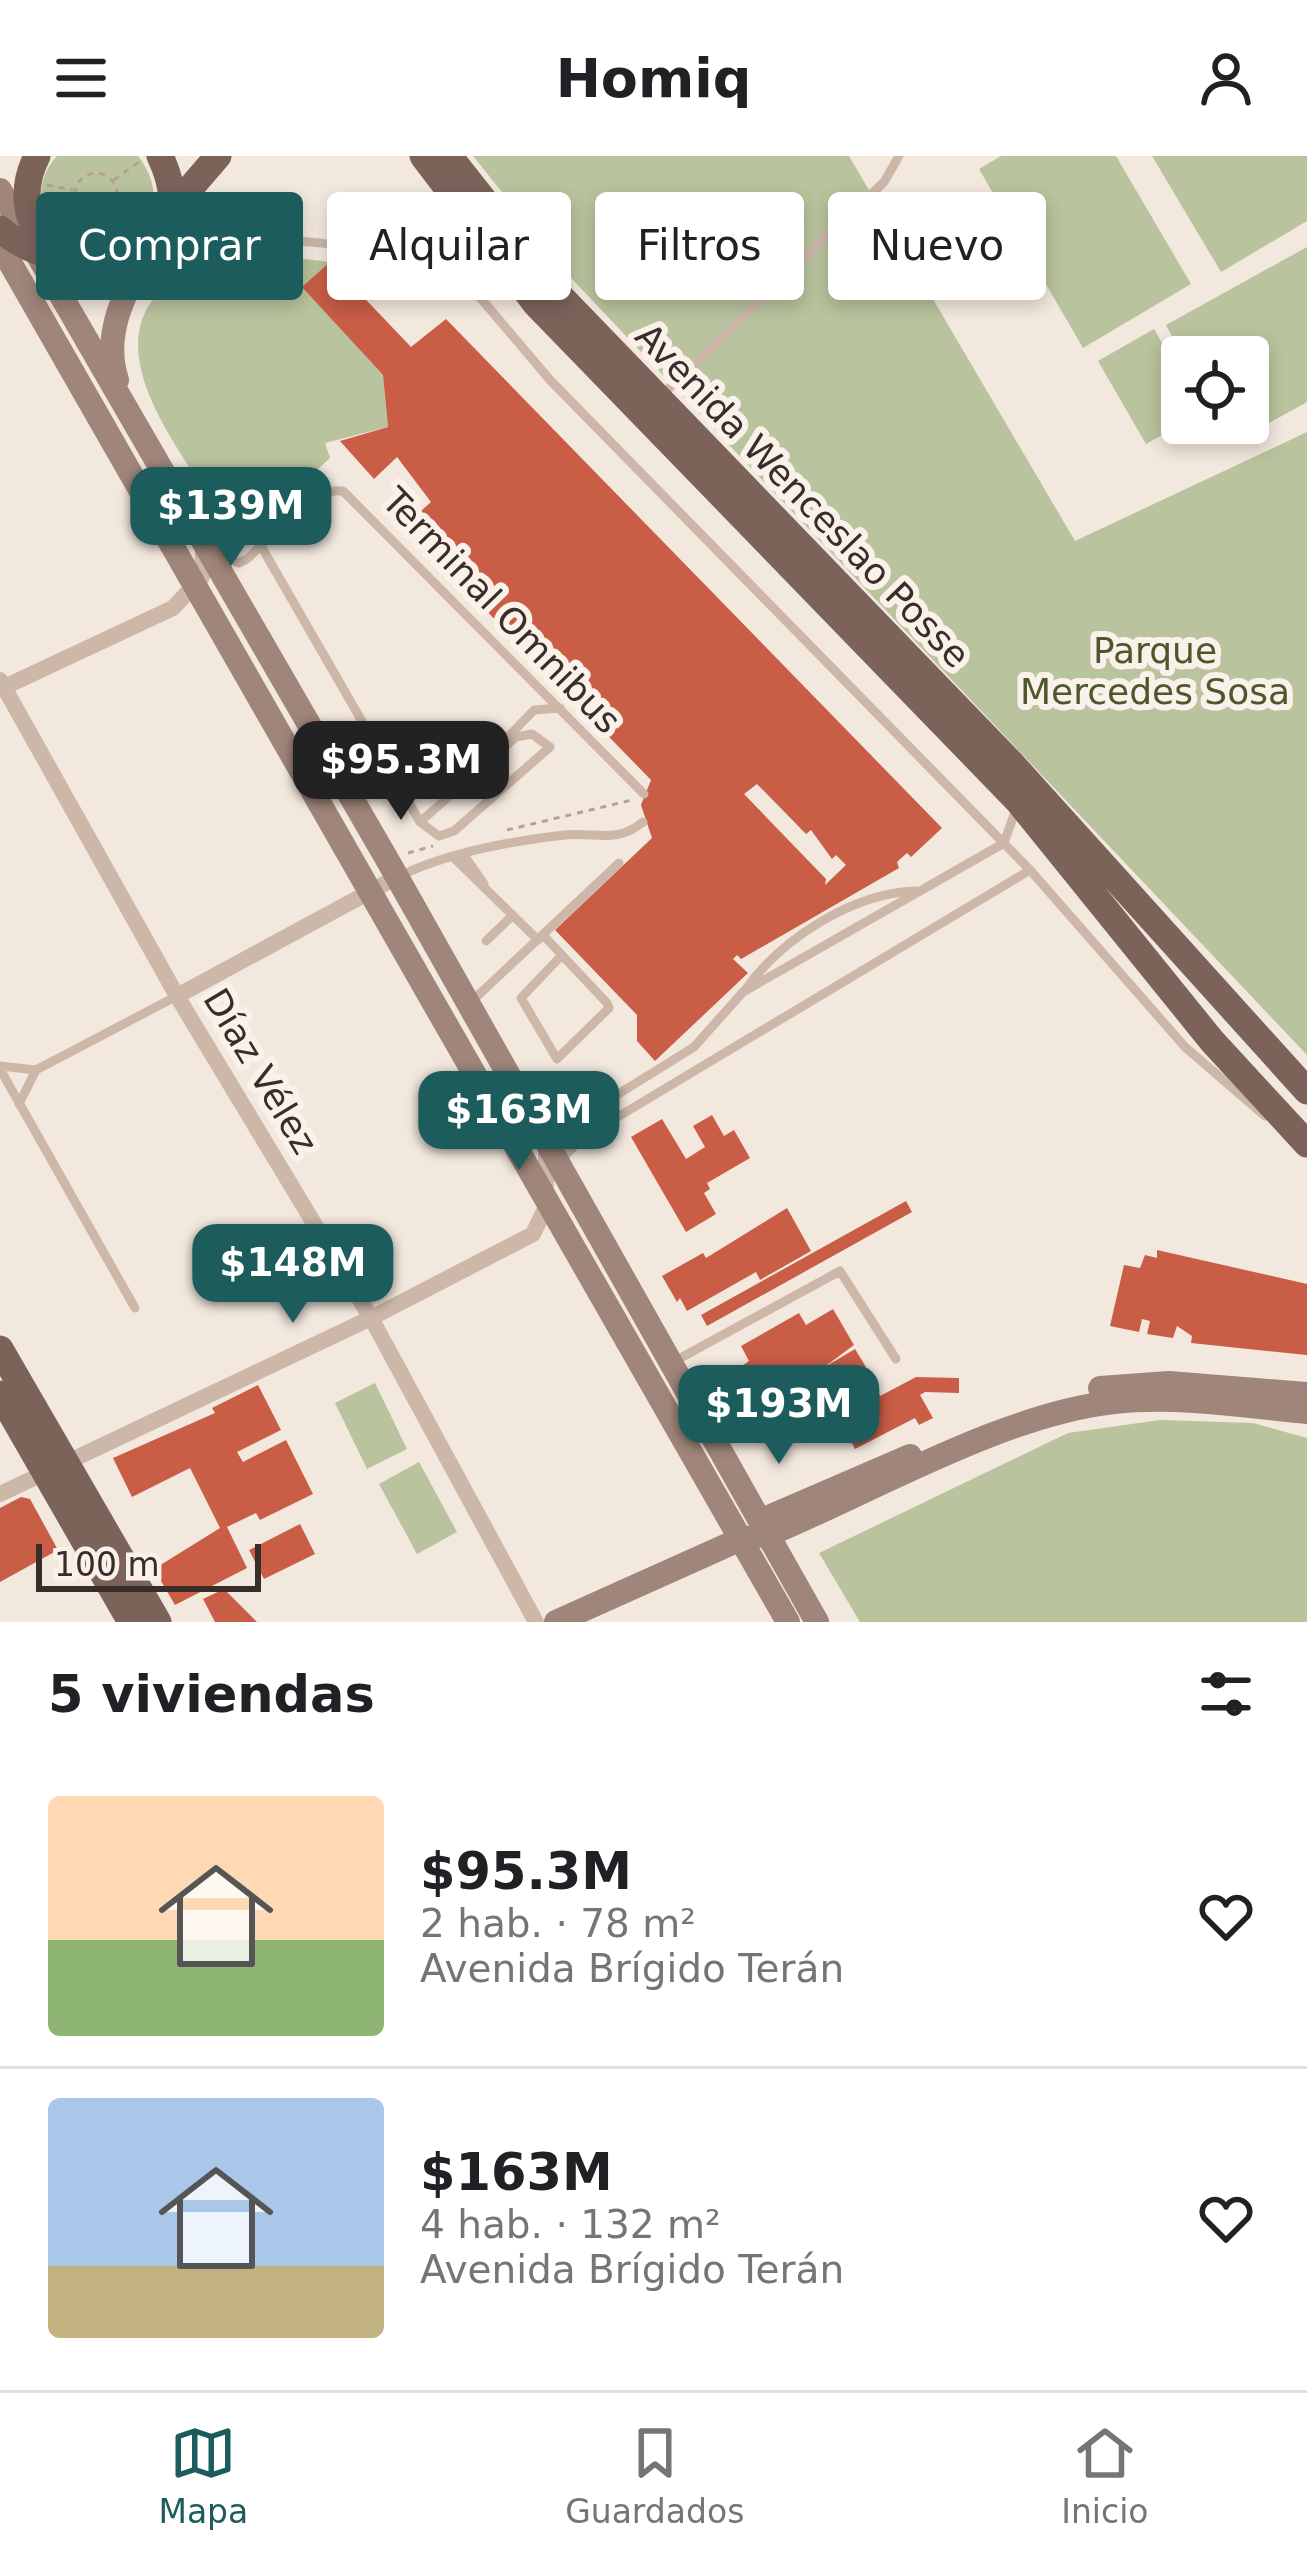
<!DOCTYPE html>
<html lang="es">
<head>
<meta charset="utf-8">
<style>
  :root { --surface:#fff; --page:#f6f6f6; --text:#202124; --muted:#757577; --line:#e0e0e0; --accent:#1d5c5c }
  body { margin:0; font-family:"DejaVu Sans",sans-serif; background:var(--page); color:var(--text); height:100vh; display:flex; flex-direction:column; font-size:45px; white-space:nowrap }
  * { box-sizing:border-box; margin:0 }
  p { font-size:39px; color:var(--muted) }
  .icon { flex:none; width:66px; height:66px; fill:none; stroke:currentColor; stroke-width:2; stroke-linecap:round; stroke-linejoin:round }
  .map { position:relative; height:1466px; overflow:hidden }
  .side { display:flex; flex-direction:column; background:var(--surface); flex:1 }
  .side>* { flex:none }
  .banner { position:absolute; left:36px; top:36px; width:1236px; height:108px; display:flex; gap:24px }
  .tools { position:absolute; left:1161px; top:180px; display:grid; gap:24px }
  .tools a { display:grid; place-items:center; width:108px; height:108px; border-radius:12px; background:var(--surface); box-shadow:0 6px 18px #0003; font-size:60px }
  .scale { position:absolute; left:36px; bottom:30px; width:225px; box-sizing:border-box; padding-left:12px; border:6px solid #392d29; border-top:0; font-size:33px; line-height:42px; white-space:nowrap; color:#392d29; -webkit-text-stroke:9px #faf2ea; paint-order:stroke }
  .price { position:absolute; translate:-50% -102px; padding:0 27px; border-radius:24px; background:var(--accent); color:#fff; font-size:39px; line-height:78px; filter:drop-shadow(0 3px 6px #0008) }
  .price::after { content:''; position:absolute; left:50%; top:72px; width:36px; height:27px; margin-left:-18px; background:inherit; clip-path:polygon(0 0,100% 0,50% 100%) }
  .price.selected { background:#222; color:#fff }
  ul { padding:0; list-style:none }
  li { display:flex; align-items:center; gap:36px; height:300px; padding:0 48px }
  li+li { border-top:3px solid var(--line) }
  li span { display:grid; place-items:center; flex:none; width:336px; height:240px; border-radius:12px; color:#555 }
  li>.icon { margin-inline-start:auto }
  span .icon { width:144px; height:144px; fill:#fffc; stroke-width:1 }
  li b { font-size:51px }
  h2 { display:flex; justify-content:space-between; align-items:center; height:144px; padding:0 48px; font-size:51px }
  .chip { padding:0 42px; border-radius:12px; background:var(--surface); box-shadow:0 6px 18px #0003; font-size:42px; line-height:108px }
  .chip.selected { background:var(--accent); color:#fff }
  header { display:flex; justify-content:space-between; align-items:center; height:156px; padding:0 48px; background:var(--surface); font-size:54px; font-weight:700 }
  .dock { display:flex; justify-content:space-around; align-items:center; height:168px; border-top:3px solid var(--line); background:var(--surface); font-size:33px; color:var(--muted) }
  .dock a { display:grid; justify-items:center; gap:6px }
  .dock .selected { color:var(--accent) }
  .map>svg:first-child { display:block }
  .green { fill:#b9c39d }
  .building { fill:#c95d46; fill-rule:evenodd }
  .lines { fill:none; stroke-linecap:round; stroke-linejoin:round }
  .path { stroke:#b8a093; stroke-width:3; stroke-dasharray:6 6; stroke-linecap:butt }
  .lane { stroke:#ccb7a9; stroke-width:9 }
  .street { stroke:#ccb7a9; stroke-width:16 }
  .secondary { stroke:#a0857a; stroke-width:24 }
  .primary { stroke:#7b635a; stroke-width:27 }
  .labels { text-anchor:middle; stroke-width:12; stroke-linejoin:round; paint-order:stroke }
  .street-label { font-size:36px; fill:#392d29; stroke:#faf2ea }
  .park-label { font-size:36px; fill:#4b582c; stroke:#faf2ea }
</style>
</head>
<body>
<header><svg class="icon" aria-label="menu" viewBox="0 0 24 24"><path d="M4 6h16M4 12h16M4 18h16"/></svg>Homiq<svg class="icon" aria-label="person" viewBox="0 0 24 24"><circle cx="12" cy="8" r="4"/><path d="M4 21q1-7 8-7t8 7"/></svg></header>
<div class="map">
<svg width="1307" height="1466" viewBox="0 0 1307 1466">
  <rect width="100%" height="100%" fill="#f3e8de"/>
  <path class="green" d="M57,0H138C199,79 62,136 43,51C38,32 44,14 57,0Z
    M473,0H849L1075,385L1307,276V899L573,124Z
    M1001,0H1116L1191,128L1083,192L979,13Z
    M1152,0H1307V65L1221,116Z
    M1307,91V246L1231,288L1219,267H1248V201H1183L1166,169Z
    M234,95L330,106L303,131L383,219L388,271L325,287L330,302L239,386C176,284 50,153 234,95Z
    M1154,173L1182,222L1183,267L1146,288L1098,205Z
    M375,1227L407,1293L367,1313L335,1247Z
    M1160,1264L1253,1267L1307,1282V1466H860L819,1397L1068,1277Z
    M419,1306L457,1376L417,1398L379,1328Z"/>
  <path class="building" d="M330,106L411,191L446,163L942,672L911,701L907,697L897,706L899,712L741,803L737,799L733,803L748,817L655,905L637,885V859L555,774L652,682L641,649L651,624L404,370L431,346L397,301L374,323L340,285L388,271L383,219L302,131ZM757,628L806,678L811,674L832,703L836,699L846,709L825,729L826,723L744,638Z
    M712,959L724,980L734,974L750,1002L707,1027L710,1033L704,1037L716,1058L686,1076L631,981L662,963L686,1003L705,991L693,970Z
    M906,1045L912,1056L707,1170L701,1159Z
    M787,1052L811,1095L760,1124L756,1116L687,1155L680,1142L677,1146L662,1120L703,1097L706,1102Z
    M1157,1094L1307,1128V1199L1191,1187L1192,1180L1177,1170L1173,1182L1147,1178L1150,1165L1142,1163L1139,1176L1110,1170L1124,1109L1140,1112L1145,1099L1157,1102Z
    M833,1153L854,1189L823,1212L855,1193L866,1211L853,1219L847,1209L818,1225L811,1214L760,1243L742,1210L749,1205L741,1190L799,1157L806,1169Z
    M916,1221L959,1222V1237L925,1236L920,1239L933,1262L919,1269L915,1262L855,1293L835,1253L876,1231L880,1240Z
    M258,1229L281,1274L237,1296L243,1306L286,1284L313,1338L260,1364L256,1357L227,1371L247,1412L175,1449L154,1413L220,1372L190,1312L132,1341L113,1302L215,1257L212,1252Z
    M21,1341L30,1343L58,1394L0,1426V1352Z
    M300,1368L315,1398L264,1423L249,1394Z
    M224,1433L257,1466H215L203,1443Z"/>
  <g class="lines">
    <path class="path" d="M75 38a21 21 0 1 1 42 0a21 21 0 1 1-42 0Z
      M114,24L140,5
      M47,29L73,34
      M95,61L96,87
      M507,674L632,644
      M408,697L433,690"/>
    <path class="lane" d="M164,78C245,82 399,82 467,126L550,224L1030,714L1185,891L1265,960
      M356,96C379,140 424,143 467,126
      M476,136L504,112
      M663,238L884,26L899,0
      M261,390L420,666L439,680L454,675L550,591L532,578L516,581L420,666
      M218,399L239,407L247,403C273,380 307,330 343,335L644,638
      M507,582L534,554L560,552
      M464,699L484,728
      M453,701L538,784
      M402,719C450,696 512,685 565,679C597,676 616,688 643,666
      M543,779L607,847L609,852L557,903L521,842L562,799
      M486,785L513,759
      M745,834C782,782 853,737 916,735
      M470,847L619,707
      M0,910L36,914
      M0,913L135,1152
      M19,948L36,914L177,840
      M546,983L694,891L743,836L1004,687L1017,650
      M562,1003L581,983L1030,714
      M675,1205L840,1115L896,1203
      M717,1278L808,1232"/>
    <path class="street" d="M0,524L177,840L371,1162L536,1466
      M0,533L173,452L202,421L203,392
      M177,840L397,721
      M0,1338L371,1162L533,1078L546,1051V990"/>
    <path class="secondary" d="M0,34L388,705L817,1466
      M0,89L788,1466
      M117,224C101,175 128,133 149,89
      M1100,1232L1169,1227L1307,1238
      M771,1360L910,1300
      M556,1466L741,1383L770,1378C873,1335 1004,1258 1114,1246C1177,1239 1244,1250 1307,1256"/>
    <path class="primary" d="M37,0C20,34 24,70 54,95
      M423,0L536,148L1018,645L1212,885L1307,988
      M449,0L558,138L1012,608L1307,935
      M168,58L218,0
      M0,73C69,132 214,114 160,0
      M0,1193L158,1466
      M0,1238L131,1466"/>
  </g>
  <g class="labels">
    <g class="street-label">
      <text transform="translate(803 339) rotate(46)" y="13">Avenida Wenceslao Posse</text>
      <text transform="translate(502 454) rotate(46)" y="13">Terminal Omnibus</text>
      <text transform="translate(261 915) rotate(59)" y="13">Díaz Vélez</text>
    </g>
    <g class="park-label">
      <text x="1155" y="507">Parque<tspan x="1155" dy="41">Mercedes Sosa</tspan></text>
    </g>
  </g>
</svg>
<div class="tools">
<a><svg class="icon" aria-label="locate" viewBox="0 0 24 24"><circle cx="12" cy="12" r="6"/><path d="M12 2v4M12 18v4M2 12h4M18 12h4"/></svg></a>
</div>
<div class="scale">100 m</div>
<b class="price" style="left:231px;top:413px">$139M</b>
<b class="price selected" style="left:401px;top:667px">$95.3M</b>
<b class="price" style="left:519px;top:1017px">$163M</b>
<b class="price" style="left:293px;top:1170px">$148M</b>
<b class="price" style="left:779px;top:1311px">$193M</b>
<div class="banner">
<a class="chip selected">Comprar</a>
<a class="chip">Alquilar</a>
<a class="chip">Filtros</a>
<a class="chip">Nuevo</a>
</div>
</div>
<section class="side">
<h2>5 viviendas<svg class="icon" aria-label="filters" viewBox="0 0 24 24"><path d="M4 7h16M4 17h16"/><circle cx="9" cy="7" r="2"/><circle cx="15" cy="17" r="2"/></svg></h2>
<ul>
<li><span style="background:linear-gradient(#ffd9b3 60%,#8fb573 0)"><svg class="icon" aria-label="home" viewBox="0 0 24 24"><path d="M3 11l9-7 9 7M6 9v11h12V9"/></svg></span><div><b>$95.3M</b><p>2 hab. · 78 m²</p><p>Avenida Brígido Terán</p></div><svg class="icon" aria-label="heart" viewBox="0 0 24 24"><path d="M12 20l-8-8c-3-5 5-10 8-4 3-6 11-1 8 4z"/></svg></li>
<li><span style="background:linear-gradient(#a9c7e8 70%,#c2b280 0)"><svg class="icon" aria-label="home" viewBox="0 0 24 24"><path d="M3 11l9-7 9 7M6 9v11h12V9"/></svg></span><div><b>$163M</b><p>4 hab. · 132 m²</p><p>Avenida Brígido Terán</p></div><svg class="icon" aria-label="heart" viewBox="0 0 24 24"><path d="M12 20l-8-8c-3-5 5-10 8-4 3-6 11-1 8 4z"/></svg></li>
</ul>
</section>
<nav class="dock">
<a class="selected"><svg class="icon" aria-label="map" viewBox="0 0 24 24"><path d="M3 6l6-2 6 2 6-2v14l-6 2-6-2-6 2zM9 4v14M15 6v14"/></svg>Mapa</a>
<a><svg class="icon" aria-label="saved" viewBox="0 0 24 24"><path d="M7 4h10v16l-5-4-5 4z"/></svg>Guardados</a>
<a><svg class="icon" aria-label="home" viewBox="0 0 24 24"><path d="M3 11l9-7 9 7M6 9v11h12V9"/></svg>Inicio</a>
</nav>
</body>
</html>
